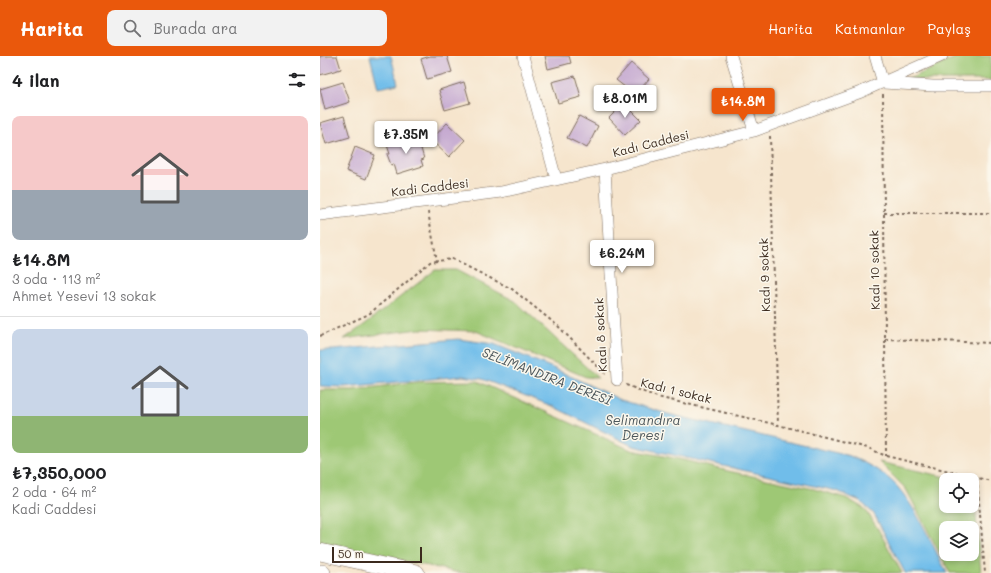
<!DOCTYPE html>
<html lang="tr">
<head>
<meta charset="utf-8">
<style>
  :root { --surface:#fff; --page:#f2f2f2; --text:#202124; --muted:#757577; --line:#e0e0e0; --accent:#ea580c }
  body { margin:0; font-family:Mali,sans-serif; background:var(--page); color:var(--text); height:100vh; display:flex; flex-direction:column; font-size:15px; white-space:nowrap }
  * { box-sizing:border-box; margin:0 }
  p { font-size:13px; color:var(--muted) }
  .icon { flex:none; width:22px; height:22px; fill:none; stroke:currentColor; stroke-width:2; stroke-linecap:round; stroke-linejoin:round }
  .map { position:relative; flex:1; overflow:hidden }
  .sheet { display:flex; flex-direction:column; background:var(--surface); width:320px }
  .sheet>* { flex:none }
  .tools { position:absolute; left:619px; top:417px; display:grid; gap:8px }
  .tools a { display:grid; place-items:center; width:40px; height:40px; border-radius:8px; background:var(--surface); box-shadow:0 2px 6px #0003; font-size:20px }
  .scale { position:absolute; left:12px; bottom:10px; width:90px; box-sizing:border-box; padding-left:4px; border:2px solid #3b2a1e; border-top:0; font-size:11px; line-height:14px; white-space:nowrap; color:#3b2a1e; -webkit-text-stroke:3px #fbf7ec; paint-order:stroke }
  .price { position:absolute; translate:-50% -34px; padding:0 9px; border-radius:4px; background:#fff; color:#222; font-size:13px; line-height:26px; filter:drop-shadow(0 1px 2px #0008) }
  .price::after { content:''; position:absolute; left:50%; top:24px; width:12px; height:9px; margin-left:-6px; background:inherit; clip-path:polygon(0 0,100% 0,50% 100%) }
  .price.current { background:var(--accent); color:#fff }
  ul { padding:0; list-style:none }
  li { display:grid; align-content:center; gap:8px; height:212px; padding:0 12px }
  li+li { border-top:1px solid var(--line) }
  li span { display:grid; place-items:center; height:124px; border-radius:8px; color:#555 }
  li>.icon { margin-inline-start:auto }
  span .icon { width:72px; height:72px; fill:#fffc; stroke-width:1 }
  li b { font-size:17px }
  h2 { display:flex; justify-content:space-between; align-items:center; height:48px; padding:0 12px; font-size:17px }
  header { display:flex; align-items:center; gap:24px; box-sizing:border-box; height:56px; padding:0 20px; background:var(--accent); color:#fff }
  header strong { font-size:19px }
  nav { display:flex; gap:22px; margin-inline-start:auto; font-size:14px }
  .search { width:280px; height:36px; background:var(--page); display:flex; align-items:center; gap:10px; box-sizing:border-box; padding:0 14px; border-radius:8px; color:var(--muted); font-size:15px }
  main { display:flex; flex:1; min-height:0 }
  .map>svg:first-child { display:block }
  .green { fill:#9ec874; stroke:#6c7949; fill-rule:evenodd }
  .water { fill:#70bdea; stroke:#567484 }
  .building { fill:#c4a8d0 }
  .lines { fill:none; stroke-linecap:round; stroke-linejoin:round }
  .minor-casing { stroke:#7c6b5b; stroke-width:12 }
  .primary-casing { stroke:#7c6b5b; stroke-width:18 }
  .path { stroke:#7c6b5b; stroke-width:2; stroke-dasharray:3 3; stroke-linecap:butt }
  .minor { stroke:#fff; stroke-width:11 }
  .primary { stroke:#fff; stroke-width:17 }
  .labels { text-anchor:middle; stroke-width:3; stroke-linejoin:round; paint-order:stroke }
  .street-label { font-size:12px; fill:#3b2a1e; stroke:#fbf7ec }
  .water-label { font-size:13px; font-style:italic; fill:#4b565b; stroke:#fbf7ec }
</style>
</head>
<body>
<header>
<strong>Harita</strong>
<div class="search"><svg class="icon" aria-label="search" viewBox="0 0 24 24"><circle cx="10" cy="10" r="6"/><path d="M15 15l6 6"/></svg>Burada ara</div>
<nav><a>Harita</a><a>Katmanlar</a><a>Paylaş</a></nav>
</header>
<main>
<section class="sheet">
<h2>4 ilan<svg class="icon" aria-label="filters" viewBox="0 0 24 24"><path d="M4 7h16M4 17h16"/><circle cx="9" cy="7" r="2"/><circle cx="15" cy="17" r="2"/></svg></h2>
<ul>
<li><span style="background:linear-gradient(#f6c9c9 60%,#9aa5b1 0)"><svg class="icon" aria-label="home" viewBox="0 0 24 24"><path d="M3 11l9-7 9 7M6 9v11h12V9"/></svg></span><div><b>₺14.8M</b><p>3 oda · 113 m²</p><p>Ahmet Yesevi 13 sokak</p></div></li>
<li><span style="background:linear-gradient(#c9d6e8 70%,#8fb573 0)"><svg class="icon" aria-label="home" viewBox="0 0 24 24"><path d="M3 11l9-7 9 7M6 9v11h12V9"/></svg></span><div><b>₺7,350,000</b><p>2 oda · 64 m²</p><p>Kadi Caddesi</p></div></li>
</ul>
</section>
<div class="map">
<svg width="671" height="517" viewBox="0 0 671 517">
  <rect width="100%" height="100%" fill="#fbf7ec"/>
  <filter id="ink" filterUnits="userSpaceOnUse"><feTurbulence type="fractalNoise" baseFrequency=".025" numOctaves="2"/><feDisplacementMap in="SourceGraphic" scale="8" xChannelSelector="R" yChannelSelector="G"/><feConvolveMatrix kernelMatrix="1 2 1 2 8 2 1 2 1" color-interpolation-filters="sRGB"/></filter>
  <filter id="wash" filterUnits="userSpaceOnUse"><feTurbulence type="fractalNoise" baseFrequency=".012" numOctaves="4" result="noise"/><feDisplacementMap in="SourceGraphic" scale="16" xChannelSelector="R" yChannelSelector="G"/><feGaussianBlur stdDeviation="0.9" result="paint"/><feColorMatrix in="noise" values="0 0 0 0 0 0 0 0 0 0 0 0 0 0 0 0 0 1.4 0 .05"/><feComposite in="paint" operator="in"/></filter>
  <g filter="url(#wash)">
    <rect width="100%" height="100%" fill="#f6e5cd"/>
    <path class="green" d="M639,0H671V24H587Z
      M115,214H136L195,245L278,322L266,321L156,275L99,273L24,283L44,269Z
      M157,325L311,394L359,403L408,415L494,433L526,442L545,453L558,473L582,517H141L0,487V334H33L96,326Z
      M559,406L639,424H626V450H652L653,427L661,517H630L586,433ZM626,472H652V498H626Z"/>
    <path class="water" d="M50,0H71L78,28L58,32Z
      M138,283L174,288L233,312L301,344L348,358L530,400C543,406 556,412 567,421C592,440 612,489 627,517H585L554,458L540,445L517,435L313,390L232,350L162,323L143,320L23,331L0,330V294H13Z"/>
    <g id="blocks">
      <path class="building" d="M0,0H17L21,13L0,19Z
        M110,0H127L132,16L107,23L101,3Z
        M225,0H249L251,7L228,13Z
        M311,7L329,23L315,39L296,24Z
        M255,20L261,41L238,47L232,26Z
        M23,26L30,46L5,54L0,33Z
        M144,26L150,47L125,54L119,34Z
        M304,47L321,64L305,79L289,62Z
        M24,60L30,81L6,88L0,67Z
        M259,60L278,70L267,92L247,82Z
        M127,67L145,84L129,101L111,84Z
        M95,81L97,90L100,89L104,103L101,104L103,110L77,118L74,108L71,109L67,98H70L67,89Z
        M35,91L55,99L46,123L26,115Z"/>
    </g>
  </g>
  <g filter="url(#ink)">
    <use href="#blocks" fill-opacity="0" stroke="#7c6b5b" stroke-width="1"/>
    <g class="lines">
      <defs>
        <path id="minor" d="M203,0L236,123
          M411,0L434,75
          M555,0L563,27L613,30H671
          M285,113L297,324
          M0,159L181,136L285,113L434,75L541,36L622,0"/>
        <path id="primary" d="M0,496L96,517
          M0,517H2"/>
      </defs>
      <use href="#minor" class="minor-casing"/>
      <use href="#primary" class="primary-casing"/>
      <path class="path" d="M563,38L566,400
        M450,80L458,369
        M108,156L117,205
        M564,157H671
        M0,280L49,258L110,206L132,203L192,233L238,270L285,318
        M565,283L671,287
        M306,329L337,341L458,369L548,392L566,400L671,425
        M657,423L665,517"/>
      <use href="#minor" class="minor"/>
      <use href="#primary" class="primary"/>
    </g>
  </g>
  <g class="labels">
    <g class="street-label">
      <text transform="translate(331 88) rotate(-14)" y="4">Kadı Caddesi</text>
      <text transform="translate(110 132) rotate(-7)" y="4">Kadi Caddesi</text>
      <text transform="translate(555 214) rotate(-91)" y="4">Kadı 10 sokak</text>
      <text transform="translate(445 219) rotate(-92)" y="4">Kadı 9 sokak</text>
      <text transform="translate(281 279) rotate(-93)" y="4">Kadı 8 sokak</text>
      <text transform="translate(356 335) rotate(14)" y="4">Kadı 1 sokak</text>
    </g>
    <g class="water-label">
      <text transform="translate(227 320) rotate(21)" y="5">SELİMANDIRA DERESİ</text>
      <text x="323" y="369">Selimandıra<tspan x="323" dy="15">Deresi</tspan></text>
    </g>
  </g>
</svg>
<div class="tools">
<a><svg class="icon" aria-label="locate" viewBox="0 0 24 24"><circle cx="12" cy="12" r="6"/><path d="M12 2v4M12 18v4M2 12h4M18 12h4"/></svg></a>
<a><svg class="icon" aria-label="layers" viewBox="0 0 24 24"><path d="M12 4l9 5-9 5-9-5zM3 14l9 5 9-5"/></svg></a>
</div>
<div class="scale">50 m</div>
<b class="price" style="left:305px;top:63px">₺8.01M</b>
<b class="price current" style="left:423px;top:66px">₺14.8M</b>
<b class="price" style="left:86px;top:99px">₺7.35M</b>
<b class="price" style="left:302px;top:218px">₺6.24M</b>
</div>
</main>
</body>
</html>
